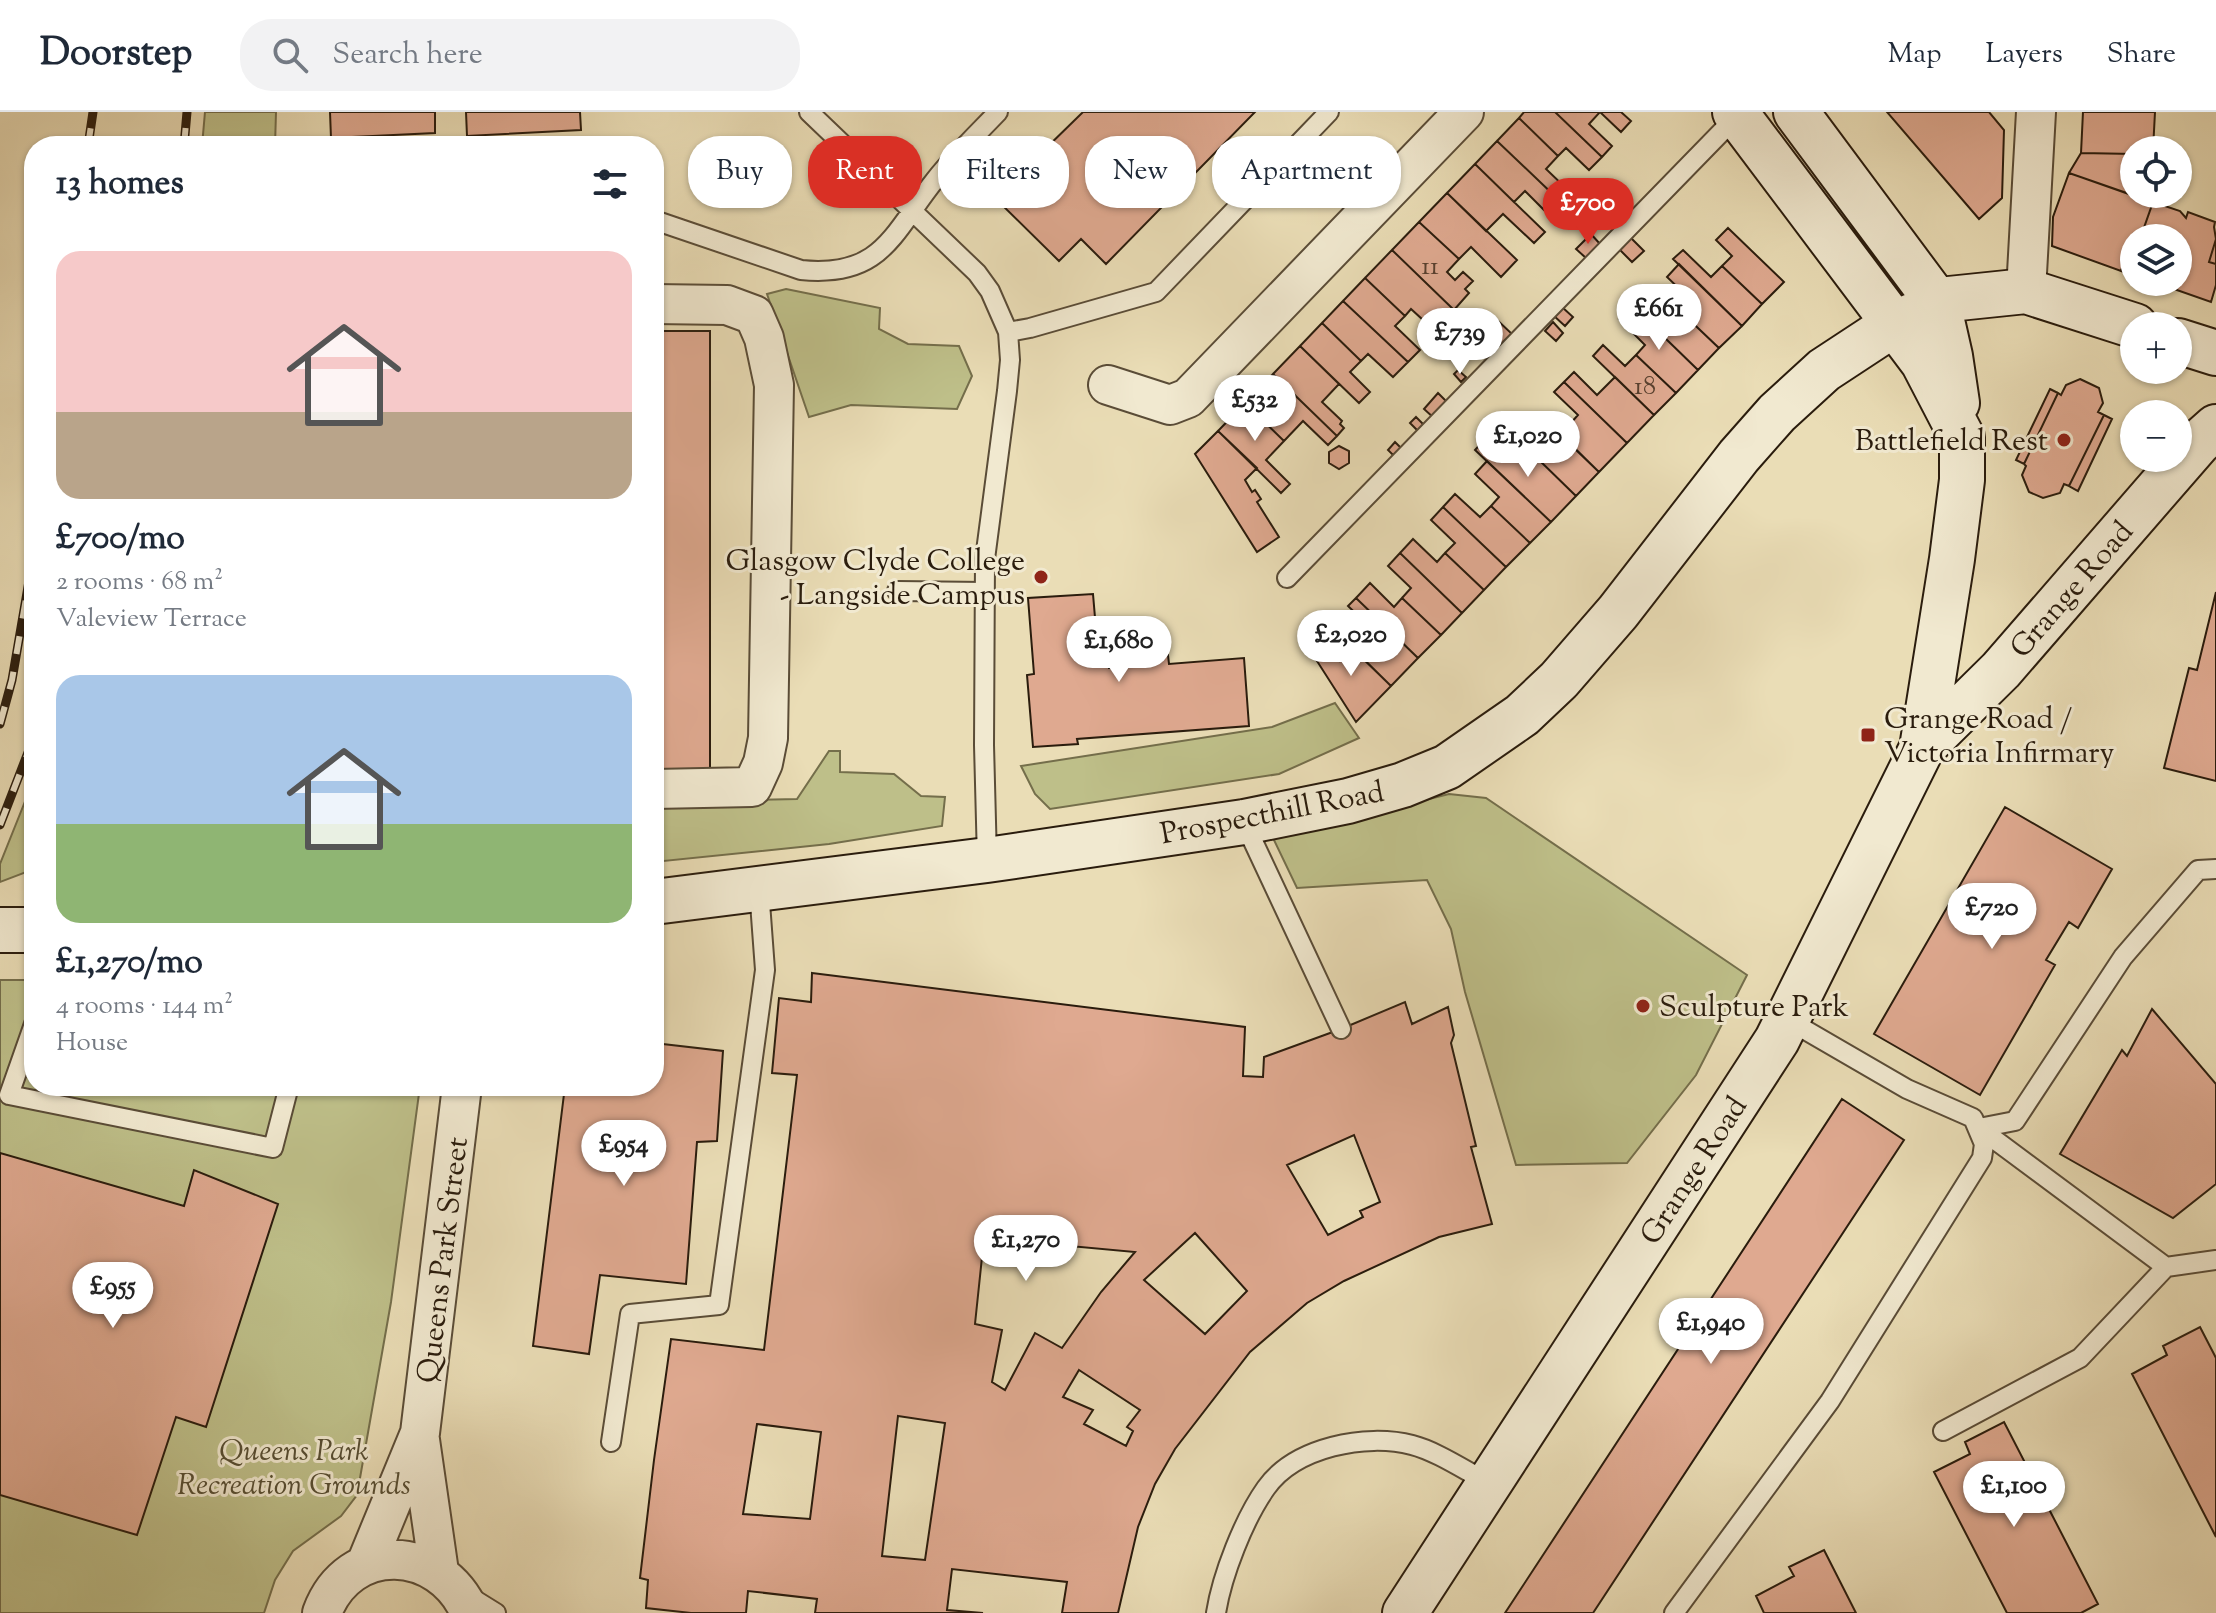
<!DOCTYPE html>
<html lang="en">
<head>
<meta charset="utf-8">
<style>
  :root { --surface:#fff; --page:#f2f2f3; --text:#1f2937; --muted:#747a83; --line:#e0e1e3; --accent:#d93025 }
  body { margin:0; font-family:"Sorts Mill Goudy",serif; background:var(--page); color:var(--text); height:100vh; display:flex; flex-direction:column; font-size:30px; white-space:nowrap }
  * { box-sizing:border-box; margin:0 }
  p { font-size:26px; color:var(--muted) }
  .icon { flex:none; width:44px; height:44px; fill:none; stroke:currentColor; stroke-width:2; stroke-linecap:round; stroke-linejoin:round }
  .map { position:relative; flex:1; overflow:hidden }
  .sheet { position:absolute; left:24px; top:24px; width:640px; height:960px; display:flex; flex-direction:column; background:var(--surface); border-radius:32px; box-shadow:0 2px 6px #0004 }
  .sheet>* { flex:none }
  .guide { position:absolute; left:688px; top:24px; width:760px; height:72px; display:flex; gap:16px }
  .tools { position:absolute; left:2120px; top:24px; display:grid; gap:16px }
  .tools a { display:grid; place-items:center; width:72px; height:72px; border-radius:50%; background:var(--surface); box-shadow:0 2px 6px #0004; font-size:40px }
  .price { position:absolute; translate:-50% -68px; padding:0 18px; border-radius:28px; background:#fff; color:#222; font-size:26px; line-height:52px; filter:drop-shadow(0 2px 4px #0008) }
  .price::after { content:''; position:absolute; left:50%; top:48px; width:24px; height:18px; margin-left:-12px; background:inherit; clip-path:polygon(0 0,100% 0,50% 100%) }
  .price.selected { background:var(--accent); color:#fff }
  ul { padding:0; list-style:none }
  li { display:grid; align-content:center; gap:16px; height:424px; padding:0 32px }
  li span { display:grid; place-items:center; height:248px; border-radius:24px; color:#555 }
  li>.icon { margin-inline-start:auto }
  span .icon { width:144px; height:144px; fill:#fffc; stroke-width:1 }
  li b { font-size:34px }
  h2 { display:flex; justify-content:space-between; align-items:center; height:96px; padding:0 32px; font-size:34px }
  .chip { padding:0 28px; border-radius:32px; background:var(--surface); box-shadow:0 2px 6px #0004; font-size:28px; line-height:72px }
  .chip.selected { background:var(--accent); color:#fff }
  header { display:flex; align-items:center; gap:48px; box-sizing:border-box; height:112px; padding:0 40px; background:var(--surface); border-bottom:2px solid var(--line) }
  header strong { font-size:38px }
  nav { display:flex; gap:44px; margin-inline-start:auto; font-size:28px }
  .search { width:560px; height:72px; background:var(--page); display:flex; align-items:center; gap:20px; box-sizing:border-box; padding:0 28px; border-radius:32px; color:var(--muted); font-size:30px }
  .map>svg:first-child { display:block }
  .green { fill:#bebf89; stroke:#746e4b; stroke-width:2 }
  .building { fill:#dfa990; stroke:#2a1c0d; stroke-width:2; fill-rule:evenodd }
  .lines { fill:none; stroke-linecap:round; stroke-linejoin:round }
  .lane-casing { stroke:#5a4c37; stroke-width:22 }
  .street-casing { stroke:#5a4c37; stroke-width:42 }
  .secondary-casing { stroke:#2a1c0d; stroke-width:48 }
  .lane { stroke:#f1e9d0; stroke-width:18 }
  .street { stroke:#f1e9d0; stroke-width:38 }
  .secondary { stroke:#f1e9d0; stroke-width:44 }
  .rail-casing { stroke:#2a1c0d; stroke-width:9 }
  .rail { stroke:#f1e9d0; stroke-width:6; stroke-dasharray:18; stroke-linecap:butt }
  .poi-dot { fill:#8f2418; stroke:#f1e9d0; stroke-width:3 }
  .labels { text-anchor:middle; stroke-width:6; stroke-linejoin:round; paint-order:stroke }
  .number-label { font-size:26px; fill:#573f2e }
  .poi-label { font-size:30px; fill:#2a1c0d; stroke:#f1e9d0; text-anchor:end }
  .street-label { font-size:30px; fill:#2a1c0d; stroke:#f1e9d0 }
  .park-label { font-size:30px; font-style:italic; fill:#564d32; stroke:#f1e9d0 }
</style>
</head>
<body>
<header>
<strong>Doorstep</strong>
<div class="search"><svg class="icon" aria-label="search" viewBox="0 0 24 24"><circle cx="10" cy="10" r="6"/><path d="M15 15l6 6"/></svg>Search here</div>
<nav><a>Map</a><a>Layers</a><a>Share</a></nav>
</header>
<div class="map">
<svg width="2216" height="1501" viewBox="0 0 2216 1501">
  <rect width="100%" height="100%" fill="#eaddb6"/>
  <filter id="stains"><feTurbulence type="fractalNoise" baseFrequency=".0025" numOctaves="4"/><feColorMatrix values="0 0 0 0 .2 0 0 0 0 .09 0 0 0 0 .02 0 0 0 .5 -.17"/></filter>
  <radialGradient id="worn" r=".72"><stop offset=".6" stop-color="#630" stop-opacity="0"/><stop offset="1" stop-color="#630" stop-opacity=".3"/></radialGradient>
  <path class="green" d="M205,0H276L275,34H202Z
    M786,177L880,196L879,217L908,232L959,234L972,264L957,297L851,293L809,305L767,182Z
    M1335,591L1359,626L1279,662L1050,697L1035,682L1021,654L1272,615Z
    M829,639H840V660L894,662L921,684L945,685L942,714L829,732L654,750V690L797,687Z
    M34,667V749L29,759L0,770V752Z
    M1449,682L1486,686L1747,863L1696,963L1627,1051L1516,1053L1465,880L1451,817L1427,768L1297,776L1273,726Z
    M0,868H34V974H420L391,1190L357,1383L341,1404L293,1439L275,1468L264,1501H0Z"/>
  <path class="building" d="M330,0H435V21L331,26Z
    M466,0H580L581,18L467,24Z
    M1083,0H1255L1106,152L1081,127L1059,149L995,86Z
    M1524,0H1555L1602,45L1589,58L1566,36L1558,44L1519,6Z
    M1555,0H1600L1589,12L1612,34L1602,45Z
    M1600,0H1621L1631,9L1621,20Z
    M1887,0H1989L2004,18L2002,86L1979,107Z
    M2083,0H2155L2153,38H2134V42L2081,41Z
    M1519,6L1558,44L1546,57L1569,79L1560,89L1497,29Z
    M1497,29L1560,89L1548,102L1525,79L1514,90L1475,52Z
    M2081,41L2134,42V82H2138L2137,85L2069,61Z
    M1475,52L1545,120L1534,131L1503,102L1486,119L1447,81Z
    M2069,61L2153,90L2141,124L2133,122L2121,159L2052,134L2053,105Z
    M1447,81L1517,148L1501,165L1471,135L1459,147L1419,110Z
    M2153,90L2180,99L2186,106L2188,100L2215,110L2214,115L2216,127L2209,150L2216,152V173L2211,190L2154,170H2178V126H2134V163L2121,159L2133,122L2141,124Z
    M1419,110L1459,147L1447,160L1455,168L1463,160L1473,169L1465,177L1469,181L1454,198L1392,138Z
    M1728,116L1784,170L1762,192L1722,154L1732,144L1716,128Z
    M1591,122L1600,132L1586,146L1576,137Z
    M1631,126L1644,139L1632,150L1620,138Z
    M2216,127V152L2209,150Z
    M1392,138L1454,198L1434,218L1411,197L1405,204L1365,166Z
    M1683,138L1711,165L1722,154L1762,192L1742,214L1673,147Z
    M1679,152L1742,214L1719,236L1679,198L1690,187L1667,165Z
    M1365,166L1405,204L1395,214L1420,238L1408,250L1343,189Z
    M1641,185L1667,210L1679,198L1719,236L1698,258L1632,194Z
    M1343,189L1408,250L1393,265L1368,242L1361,249L1322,211Z
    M1632,194L1698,258L1676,281L1636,243L1645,233L1619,207Z
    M1562,195L1573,205L1565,214L1554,204Z
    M1495,206L1512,222L1499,238L1481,222Z
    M1553,210L1563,221L1556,229L1545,219Z
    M1322,211L1361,249L1350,260L1370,280L1359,291L1300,234Z
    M654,219H710V666H654Z
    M1603,233L1625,254L1636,243L1676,281L1654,303L1593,244Z
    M1300,234L1339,272L1322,290L1342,309L1340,312L1344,316L1337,324L1273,262Z
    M1458,258L1466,265L1461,270L1454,262Z
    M1574,260L1597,283L1615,265L1654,303L1627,331L1564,270Z
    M1273,262L1337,324L1328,333L1303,309L1284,329L1245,291Z
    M2080,267L2099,276L2103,291L2098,300L2104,303L2069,374L2064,372L2060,381L2043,386L2029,380L2022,363L2026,354L2024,352L2058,281L2061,283L2066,273Z
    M1564,270L1627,331L1599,360L1548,311L1557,302L1569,313L1578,303L1554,280Z
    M2050,277L2058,281L2024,352L2016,348Z
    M1438,281L1448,291L1434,306L1424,297Z
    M1245,291L1284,329L1266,348L1290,372L1281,381L1218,319Z
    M2104,303L2112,307L2078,379L2069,374Z
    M1416,305L1424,313L1418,319L1410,311Z
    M1543,305L1599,360L1576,384L1537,346L1549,334L1532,317Z
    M1218,319L1257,356L1245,368L1252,380L1255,378L1261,387L1257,390L1279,425L1257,440L1195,342Z
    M1490,322L1526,356L1537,346L1576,384L1551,410L1475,338Z
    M1395,330L1401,336L1393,343L1388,338Z
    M1339,334L1349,339V351L1339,357L1329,351V340Z
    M1487,349L1551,410L1530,431L1491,394L1499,385L1475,362Z
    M1455,382L1480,405L1491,394L1530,431L1506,455L1443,395Z
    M1443,395L1506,455L1484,478L1445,441L1455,431L1431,408Z
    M1413,427L1437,450L1445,441L1484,478L1462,501L1400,441Z
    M1400,441L1462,501L1441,523L1402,486L1411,476L1388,454Z
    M1370,471L1394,495L1402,486L1441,523L1418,546L1356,486Z
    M2216,480V669L2164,656L2189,556L2197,558Z
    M1093,482L1098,541H1108L1109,556L1149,554L1148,545L1168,543L1169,552L1244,546L1249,614L1077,627L1078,632L1033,635L1027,563L1034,562L1028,486Z
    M1356,486L1418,546L1391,574L1329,513L1340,503L1364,525L1372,517L1348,494Z
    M1325,526L1340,549L1353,537L1391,574L1356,610L1308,535Z
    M2005,695L2112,757L2078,816L2069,810L2046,848L2055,853L1980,983L1874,922Z
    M812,861L1245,915L1243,964L1263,965L1264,945L1341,917L1405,890L1412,912L1448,895L1454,923L1451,931L1476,1034L1471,1035L1492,1112L1439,1125L1344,1169L1307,1191L1250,1240L1175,1337L1155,1372L1138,1415L1118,1501H1062L1067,1470L952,1457L947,1498L983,1501H815L817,1487L748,1479L746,1501H691L646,1496L648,1468L640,1466L654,1348L671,1227L764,1238L797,963L772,961L779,886L811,890ZM1354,1023L1380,1090L1360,1099L1363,1105L1328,1123L1287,1053ZM1195,1121L1247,1179L1205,1222L1144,1168ZM984,1126L1135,1140L1101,1180L1062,1236L1035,1221L1005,1278L992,1270L1002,1218L975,1212ZM1079,1258L1140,1298L1127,1315L1133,1319L1126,1334L1084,1312L1093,1298L1063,1285ZM898,1304L945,1311L925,1448L882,1444ZM757,1312L821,1320L810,1407L743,1402Z
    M2152,897L2216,972V1072L2173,1106L2060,1042L2122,938L2127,944Z
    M654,931L723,939L717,1029L697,1030L686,1172L600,1163L589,1242L533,1234L565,974H654Z
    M1842,987L1904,1028L1593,1501H1505Z
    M0,1041L184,1094L194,1058L278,1092L206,1315L176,1305L137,1423L0,1383Z
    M2200,1215L2216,1246V1425L2132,1262L2167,1243L2163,1234Z
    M2004,1310L2098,1492L2081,1501H2007L1934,1360L1970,1342L1965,1330Z
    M1824,1438L1856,1501H1764L1756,1484L1794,1464L1789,1455Z"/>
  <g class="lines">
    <defs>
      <path id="lane" d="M809,0L977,161L990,179L1008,220L1030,216L1156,180L1329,0
        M654,108L801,158C882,166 892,122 935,68C954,44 977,22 998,0
        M1287,466L1737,4
        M897,479L985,480
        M1244,710L1341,917
        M987,748L984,633L985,447L1007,279L1010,248L1008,220
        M34,912L9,983L273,1036L289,974
        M1979,1016L2015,1009L2123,845L2198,758L2216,757
        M1979,1016L2166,1155L2216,1148
        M1943,1319L2080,1246L2166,1155
        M611,1330L630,1202L719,1193L765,858L759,777
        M467,1483L496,1501
        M1216,1501C1222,1463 1244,1407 1266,1376C1295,1335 1366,1321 1412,1333C1436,1339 1466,1359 1489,1371
        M1674,1501L1830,1289L1982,1046L1984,1032L1973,1006L1907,977L1788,908"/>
      <path id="street" d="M2026,179L2036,0
        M654,192L727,193L754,203L764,226L774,273L768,626L763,651L752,675L654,677
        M1108,273L1170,293L1188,286L1464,0
        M420,1328L439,1460
        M366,1452L420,1321L462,974
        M322,1501C349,1428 440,1432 470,1501"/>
      <path id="secondary" d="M1796,0L1938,191L1950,244L1957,291
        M2178,229L2216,241
        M1922,636L2001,558L2198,331L2216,315
        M654,790L987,748L1244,710L1348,689L1403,673L1447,655L1522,603L1559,568L1618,500L1739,344L1777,301L1824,258L1894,212L1949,187L2026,179L2135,214
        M0,818H34
        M1405,1501L1777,928L1922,636L1952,447L1962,368V325L1923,250L1735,0"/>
    </defs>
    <use href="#lane" class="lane-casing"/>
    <use href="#street" class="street-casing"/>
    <use href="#secondary" class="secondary-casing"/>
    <use href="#lane" class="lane"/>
    <use href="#street" class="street"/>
    <use href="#secondary" class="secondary"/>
    <defs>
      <path id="rail" d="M88,34L93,0
        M184,34L187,0
        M0,612L12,568L34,440
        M0,713L34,625"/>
    </defs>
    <use href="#rail" class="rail-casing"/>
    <use href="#rail" class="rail"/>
  </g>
  <g class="poi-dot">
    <circle cx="2064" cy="328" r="8"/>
    <circle cx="1041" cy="465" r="8"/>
    <rect x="1860" y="615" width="16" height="16" rx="4"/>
    <circle cx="1643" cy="894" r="8"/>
  </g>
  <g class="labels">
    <g class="number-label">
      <text x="1430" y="162">11</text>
      <text x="1645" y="282">18</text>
    </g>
    <g class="poi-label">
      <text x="2048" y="338">Battlefield Rest</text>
      <text x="1025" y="458">Glasgow Clyde College<tspan x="1025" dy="34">- Langside Campus</tspan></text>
      <text x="1884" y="616" text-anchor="start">Grange Road /<tspan x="1884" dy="34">Victoria Infirmary</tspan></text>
      <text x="1659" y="904" text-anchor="start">Sculpture Park</text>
    </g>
    <g class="street-label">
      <text transform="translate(2071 477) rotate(-49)" y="10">Grange Road</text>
      <text transform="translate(1272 700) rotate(-11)" y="10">Prospecthill Road</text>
      <text transform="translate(1693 1058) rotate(-57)" y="10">Grange Road</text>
      <text transform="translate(442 1148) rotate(-83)" y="10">Queens Park Street</text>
    </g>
    <g class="park-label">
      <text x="294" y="1348">Queens Park<tspan x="294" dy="34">Recreation Grounds</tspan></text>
    </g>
  </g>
  <rect width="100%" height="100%" filter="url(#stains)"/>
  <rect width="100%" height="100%" fill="url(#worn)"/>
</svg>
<div class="tools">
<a><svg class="icon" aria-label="locate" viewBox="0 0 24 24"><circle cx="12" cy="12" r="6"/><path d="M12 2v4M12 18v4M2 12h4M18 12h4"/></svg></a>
<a><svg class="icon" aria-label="layers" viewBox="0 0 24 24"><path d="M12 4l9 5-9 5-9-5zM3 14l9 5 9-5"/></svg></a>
<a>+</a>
<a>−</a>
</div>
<b class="price selected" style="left:1588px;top:134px">£700</b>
<b class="price" style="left:1659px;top:240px">£661</b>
<b class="price" style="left:1460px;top:264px">£739</b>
<b class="price" style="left:1255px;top:331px">£532</b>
<b class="price" style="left:1528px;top:367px">£1,020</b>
<b class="price" style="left:1351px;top:566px">£2,020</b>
<b class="price" style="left:1119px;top:572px">£1,680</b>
<b class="price" style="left:1992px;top:839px">£720</b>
<b class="price" style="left:624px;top:1076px">£954</b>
<b class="price" style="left:1026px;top:1171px">£1,270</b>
<b class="price" style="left:113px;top:1218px">£955</b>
<b class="price" style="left:1711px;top:1254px">£1,940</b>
<b class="price" style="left:2014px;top:1417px">£1,100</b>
<div class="guide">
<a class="chip">Buy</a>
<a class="chip selected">Rent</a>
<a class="chip">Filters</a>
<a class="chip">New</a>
<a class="chip">Apartment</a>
</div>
<section class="sheet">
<h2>13 homes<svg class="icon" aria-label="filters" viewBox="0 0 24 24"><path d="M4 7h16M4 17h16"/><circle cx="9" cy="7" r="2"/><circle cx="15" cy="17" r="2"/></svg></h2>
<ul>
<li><span style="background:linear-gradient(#f6c9c9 65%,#b9a48a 0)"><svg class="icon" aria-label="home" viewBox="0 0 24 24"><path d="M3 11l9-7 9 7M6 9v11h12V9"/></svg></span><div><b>£700/mo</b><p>2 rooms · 68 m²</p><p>Valeview Terrace</p></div></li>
<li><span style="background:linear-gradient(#a9c7e8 60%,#8fb573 0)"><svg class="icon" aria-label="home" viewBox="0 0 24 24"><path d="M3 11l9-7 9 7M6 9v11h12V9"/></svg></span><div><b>£1,270/mo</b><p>4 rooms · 144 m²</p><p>House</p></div></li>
</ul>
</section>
</div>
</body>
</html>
